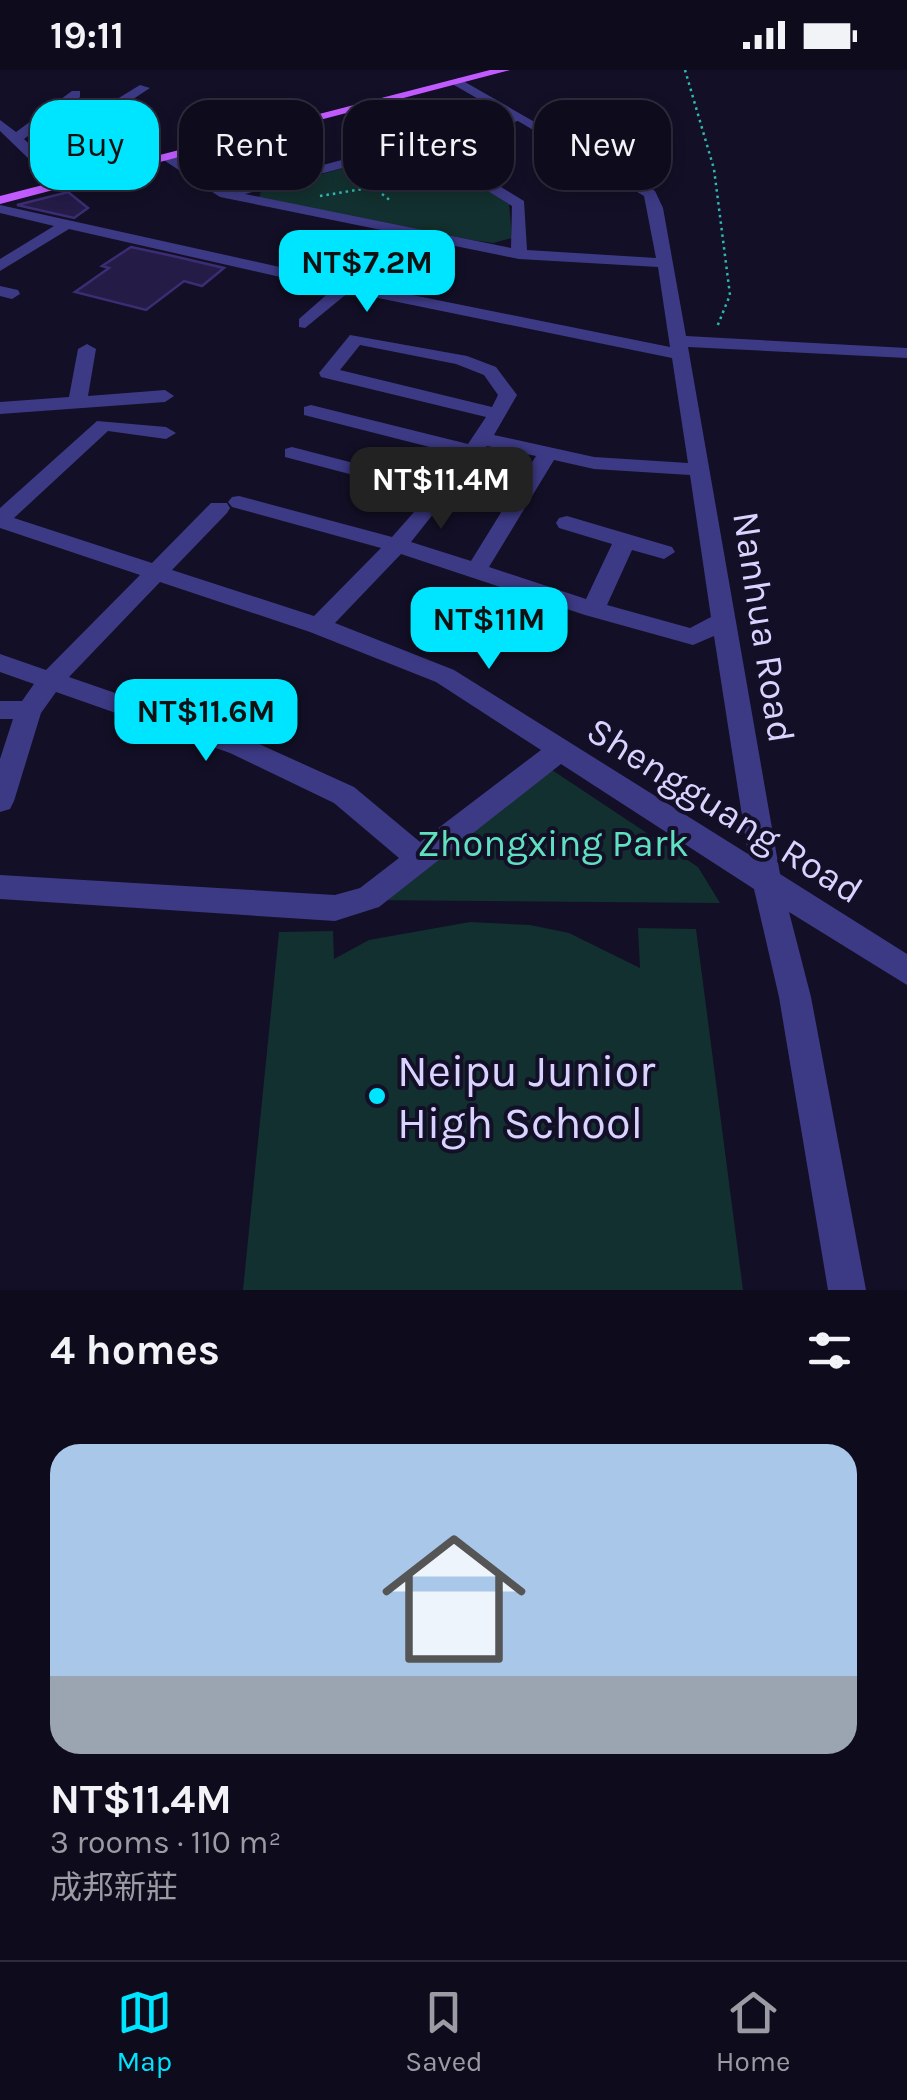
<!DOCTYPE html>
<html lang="en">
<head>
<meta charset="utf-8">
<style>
  :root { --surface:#0e0b1c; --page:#1c1929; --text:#f1f3f6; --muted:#9b9ba3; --line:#2e2b3b; --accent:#00e5ff }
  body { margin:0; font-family:Karla,"Noto Sans TC",sans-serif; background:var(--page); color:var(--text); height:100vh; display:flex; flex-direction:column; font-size:38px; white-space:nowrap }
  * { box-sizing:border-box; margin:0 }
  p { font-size:32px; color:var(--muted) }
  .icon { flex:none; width:55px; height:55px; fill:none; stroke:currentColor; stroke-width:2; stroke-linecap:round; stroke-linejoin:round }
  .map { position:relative; height:1220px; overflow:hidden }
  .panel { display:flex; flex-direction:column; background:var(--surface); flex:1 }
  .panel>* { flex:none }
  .banner { position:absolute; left:30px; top:30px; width:848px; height:90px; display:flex; gap:20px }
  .price { position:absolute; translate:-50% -85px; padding:0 22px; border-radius:20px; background:var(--accent); color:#111; font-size:32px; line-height:65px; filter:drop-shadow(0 2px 5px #0008) }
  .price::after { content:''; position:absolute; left:50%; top:60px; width:30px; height:22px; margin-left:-15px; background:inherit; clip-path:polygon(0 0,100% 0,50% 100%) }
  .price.on { background:#222; color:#fff }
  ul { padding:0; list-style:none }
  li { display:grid; align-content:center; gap:20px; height:530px; padding:0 50px }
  li span { display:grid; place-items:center; height:310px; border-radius:30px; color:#555 }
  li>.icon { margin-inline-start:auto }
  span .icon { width:180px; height:180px; fill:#fffc; stroke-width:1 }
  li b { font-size:42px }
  h2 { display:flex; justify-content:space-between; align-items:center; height:120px; padding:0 50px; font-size:42px }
  .pill { padding:0 35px; border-radius:30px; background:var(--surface); box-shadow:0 5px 15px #0003,0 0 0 2px var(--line); font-size:35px; line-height:90px }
  .pill.on { background:var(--accent); color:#111 }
  .status { display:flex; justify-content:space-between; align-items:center; height:70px; padding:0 50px; background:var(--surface); direction:ltr }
  .status svg { height:28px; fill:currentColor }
  .dock { display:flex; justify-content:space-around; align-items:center; height:140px; border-top:2px solid var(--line); background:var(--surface); font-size:28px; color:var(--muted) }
  .dock a { display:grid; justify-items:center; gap:5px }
  .dock .on { color:var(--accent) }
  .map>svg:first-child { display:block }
  .green { fill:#12302f }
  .building { fill:#241b47; stroke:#3b2d73; stroke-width:2.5 }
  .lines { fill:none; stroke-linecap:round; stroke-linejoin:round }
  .path { stroke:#2fb8b0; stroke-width:2.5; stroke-dasharray:2.5 4; stroke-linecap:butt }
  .minor { fill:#3d3a85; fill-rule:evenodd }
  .major { fill:#c25bff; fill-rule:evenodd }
  .poi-dot { fill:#00e5ff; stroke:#130f26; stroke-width:4 }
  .labels { text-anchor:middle; stroke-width:8; stroke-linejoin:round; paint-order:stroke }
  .street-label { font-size:38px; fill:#d9d4ff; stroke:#130f26 }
  .park-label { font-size:38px; fill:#5fe0c0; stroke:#130f26 }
  .near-poi-label { font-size:45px; fill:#d9d4ff; stroke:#130f26; text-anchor:start }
</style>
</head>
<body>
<div class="status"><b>19:11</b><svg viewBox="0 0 49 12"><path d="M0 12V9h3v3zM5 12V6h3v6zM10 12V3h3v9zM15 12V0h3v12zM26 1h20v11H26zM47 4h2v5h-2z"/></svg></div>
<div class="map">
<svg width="907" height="1220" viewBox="0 0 907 1220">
  <rect width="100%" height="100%" fill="#130f26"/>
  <path class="green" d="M408,80L426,82L509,134L512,168L493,173L472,170L259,128L261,121Z
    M549,698L698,797L720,833L367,830Z
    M470,852L530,855L569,863L640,898L638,858L696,859L743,1220H243L279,862L333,861L334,889L369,870Z"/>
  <path class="building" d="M68,122L88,138L74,148L17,135Z
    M131,177L173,186L224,198L202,216L184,211L146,240L75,222L109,198L102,196Z"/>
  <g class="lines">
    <path class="path" d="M685,0L714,99L730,225L717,257
      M382,124L392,132
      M320,126L381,116L404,105"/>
    <path class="minor" d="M458,8L655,121L663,138L686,266L907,278V288L688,277L780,804L907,884V915L789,842L811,927L866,1220H828L779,927L754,819L561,694L379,837L335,851L0,829V805L335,825L360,818L399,788L334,733L230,683L56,622L41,643L14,731L10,739L0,742V689L13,649H0V631H22L34,614L0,602V584L46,600L140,505L0,458V438L97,351L166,357L176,363L166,369L108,361L14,448L152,493L211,433H227L230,438L227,443L172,500L314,546L381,478L232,437L228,432L232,427L239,426L392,467L429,425L285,387V379L292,377L438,415L461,385L304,345V337L311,335L468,374L486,347L321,307L319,303L350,265L467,286L496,297L517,325L494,365L594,387L688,393L672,288L349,222L305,258L299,257V249L333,219L69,159L0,201V189L54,156L0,143V135L343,211L396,163L220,127L159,87L171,84L229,120L508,46L454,15ZM518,51L644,126L656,188L527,180L524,131L431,74ZM418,78L512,136L511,178L245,124ZM411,167L519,189L658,197L670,277L358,214ZM360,275L456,294L484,305L498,325L492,337L340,300ZM487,376L536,386L471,491L411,472ZM554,390L594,399L690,405L711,547L690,558L607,535L632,480L664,489L675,482L672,477L567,446L559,448L556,453L559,458L612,474L586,529L489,497ZM401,484L585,545L693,575L714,566L748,784L454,600L335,553ZM160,512L310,562L436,612L541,680L420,772L354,717L248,669L69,607Z
      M140,15L150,18L112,43L85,77L50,94L68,111V117H58L0,61V50L16,62L72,21H80V27L24,69L43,87L75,71L104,37Z
      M0,216L18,220L20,224L12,229L0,226Z
      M87,274L96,279L88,326L165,320L174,326L165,332L0,344V332L69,327L78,279Z"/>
    <path class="major" d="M490,0H510L0,134V126Z"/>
  </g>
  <circle class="poi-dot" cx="377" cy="1026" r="10"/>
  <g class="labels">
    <g class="street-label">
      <text transform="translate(764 557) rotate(81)" y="13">Nanhua Road</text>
      <text transform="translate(725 740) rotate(32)" y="13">Shengguang Road</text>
    </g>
    <g class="park-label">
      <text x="553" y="786">Zhongxing Park</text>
    </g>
    <g class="near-poi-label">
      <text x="397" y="1016">Neipu Junior<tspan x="397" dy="52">High School</tspan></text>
    </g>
  </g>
</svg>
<b class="price" style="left:367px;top:245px">NT$7.2M</b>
<b class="price on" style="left:441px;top:462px">NT$11.4M</b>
<b class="price" style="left:489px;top:602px">NT$11M</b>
<b class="price" style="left:206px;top:694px">NT$11.6M</b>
<div class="banner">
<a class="pill on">Buy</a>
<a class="pill">Rent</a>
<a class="pill">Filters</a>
<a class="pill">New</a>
</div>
</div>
<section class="panel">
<h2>4 homes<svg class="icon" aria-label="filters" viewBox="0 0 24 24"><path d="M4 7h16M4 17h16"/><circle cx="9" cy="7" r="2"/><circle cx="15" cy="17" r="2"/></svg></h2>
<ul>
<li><span style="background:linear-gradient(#a9c7e8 75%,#9aa5b1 0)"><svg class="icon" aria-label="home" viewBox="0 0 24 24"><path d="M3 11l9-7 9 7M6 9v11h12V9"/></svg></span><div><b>NT$11.4M</b><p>3 rooms · 110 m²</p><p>成邦新莊</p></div></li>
</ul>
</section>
<nav class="dock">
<a class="on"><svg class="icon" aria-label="map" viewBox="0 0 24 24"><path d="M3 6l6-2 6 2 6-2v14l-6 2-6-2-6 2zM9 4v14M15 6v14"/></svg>Map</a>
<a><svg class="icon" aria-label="saved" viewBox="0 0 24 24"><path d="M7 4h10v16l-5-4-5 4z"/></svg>Saved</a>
<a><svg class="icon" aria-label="home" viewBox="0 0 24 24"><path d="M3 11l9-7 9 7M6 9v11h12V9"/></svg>Home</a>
</nav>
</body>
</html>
